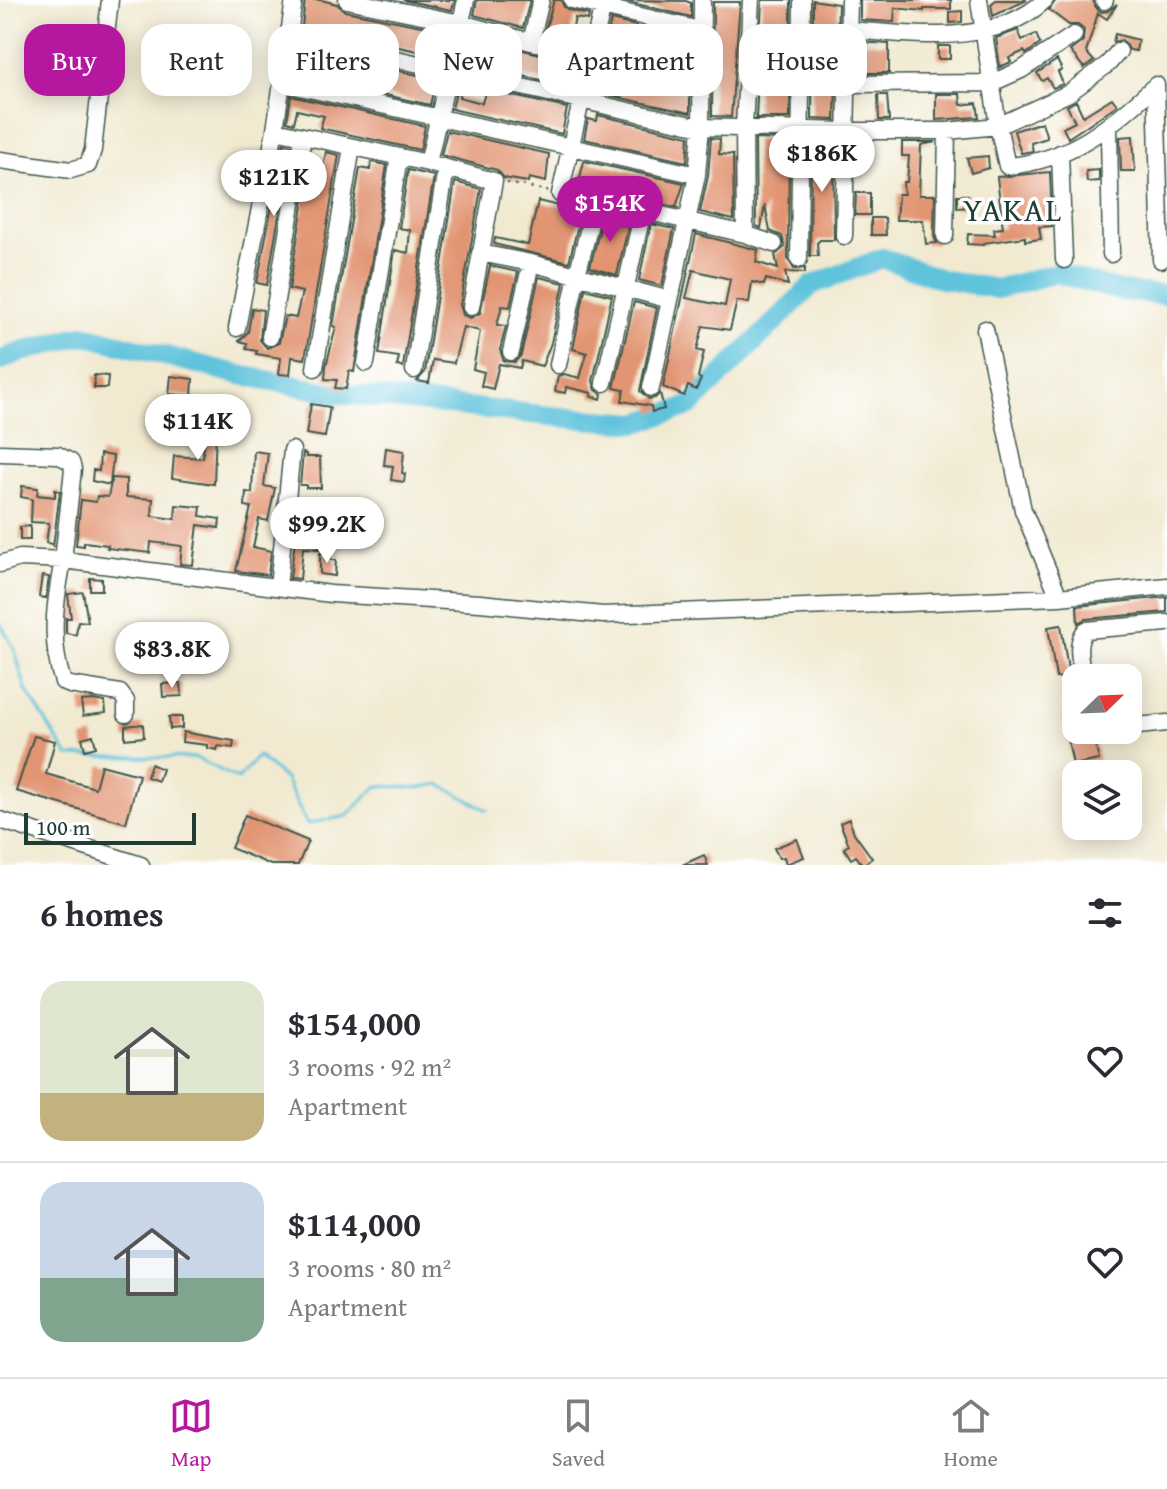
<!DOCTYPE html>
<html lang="en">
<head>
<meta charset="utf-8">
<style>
  :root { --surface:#fff; --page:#f7f7f7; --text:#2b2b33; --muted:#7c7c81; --line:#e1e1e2; --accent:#b5179e }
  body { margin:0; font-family:"Gentium Book Plus",serif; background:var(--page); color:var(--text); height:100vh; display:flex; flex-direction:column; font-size:30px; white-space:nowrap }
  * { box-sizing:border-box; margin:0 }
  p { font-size:26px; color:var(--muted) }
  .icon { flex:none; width:44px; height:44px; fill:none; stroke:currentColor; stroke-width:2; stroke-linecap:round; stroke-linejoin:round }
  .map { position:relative; height:865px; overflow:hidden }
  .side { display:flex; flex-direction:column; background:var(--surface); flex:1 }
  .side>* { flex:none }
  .guide { position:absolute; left:24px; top:24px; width:1120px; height:72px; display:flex; gap:16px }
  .needle { width:52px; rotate:67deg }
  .controls { position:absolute; left:1062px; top:664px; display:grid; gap:16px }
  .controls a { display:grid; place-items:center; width:80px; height:80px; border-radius:16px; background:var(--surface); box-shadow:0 4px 20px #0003; font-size:40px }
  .scale { position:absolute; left:24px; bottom:20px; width:172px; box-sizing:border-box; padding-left:8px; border:4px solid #1f3d34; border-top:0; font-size:22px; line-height:28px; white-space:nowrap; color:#1f3d34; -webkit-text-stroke:6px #fff; paint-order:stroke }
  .price { position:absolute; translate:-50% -68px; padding:0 18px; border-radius:28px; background:#fff; color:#222; font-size:26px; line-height:52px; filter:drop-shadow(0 2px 4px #0008) }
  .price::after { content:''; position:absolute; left:50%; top:48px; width:24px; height:18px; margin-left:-12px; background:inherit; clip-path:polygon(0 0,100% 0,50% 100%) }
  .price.selected { background:var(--accent); color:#fff }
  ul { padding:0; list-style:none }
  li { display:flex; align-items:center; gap:24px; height:200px; padding:0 40px }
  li+li { border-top:2px solid var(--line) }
  li span { display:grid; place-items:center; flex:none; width:224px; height:160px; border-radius:24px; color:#555 }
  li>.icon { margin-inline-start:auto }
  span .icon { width:96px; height:96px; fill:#fffc; stroke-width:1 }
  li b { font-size:34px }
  h2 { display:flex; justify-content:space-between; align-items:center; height:96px; padding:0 40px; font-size:34px }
  .pill { padding:0 28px; border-radius:24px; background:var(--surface); box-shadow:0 4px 20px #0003; font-size:28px; line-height:72px }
  .pill.selected { background:var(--accent); color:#fff }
  .menu { display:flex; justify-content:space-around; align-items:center; height:112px; border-top:2px solid var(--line); background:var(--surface); font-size:22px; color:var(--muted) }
  .menu a { display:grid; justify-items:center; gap:4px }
  .menu .selected { color:var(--accent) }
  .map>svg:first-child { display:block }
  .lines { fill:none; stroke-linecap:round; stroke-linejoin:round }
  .stream { stroke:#5ec3dc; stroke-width:3 }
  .river { stroke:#5ec3dc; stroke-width:20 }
  .building { fill:#e29573; fill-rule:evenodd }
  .minor-casing { stroke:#3e574c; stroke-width:19 }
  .path { stroke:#3e574c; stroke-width:2; stroke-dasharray:2 6; stroke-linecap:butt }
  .minor { stroke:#fff; stroke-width:16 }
  .labels { text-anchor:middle; stroke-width:7; stroke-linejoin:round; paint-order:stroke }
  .quarter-label { font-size:32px; letter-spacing:2px; fill:#1f3d34; stroke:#fff }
</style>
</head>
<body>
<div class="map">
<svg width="1167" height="865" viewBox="0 0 1167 865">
  <rect width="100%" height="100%" fill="#fff"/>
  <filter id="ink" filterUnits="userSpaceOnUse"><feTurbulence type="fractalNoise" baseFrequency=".0125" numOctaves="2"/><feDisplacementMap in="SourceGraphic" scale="16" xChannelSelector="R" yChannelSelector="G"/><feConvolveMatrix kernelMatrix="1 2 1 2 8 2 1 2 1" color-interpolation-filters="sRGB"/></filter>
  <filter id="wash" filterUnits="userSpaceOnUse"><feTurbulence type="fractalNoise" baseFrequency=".006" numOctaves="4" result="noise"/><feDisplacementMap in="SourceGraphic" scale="32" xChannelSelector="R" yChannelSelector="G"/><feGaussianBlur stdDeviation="1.8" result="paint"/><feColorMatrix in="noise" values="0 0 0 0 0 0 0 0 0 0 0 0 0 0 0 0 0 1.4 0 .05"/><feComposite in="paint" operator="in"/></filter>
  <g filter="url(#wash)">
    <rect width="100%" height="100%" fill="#f1ead1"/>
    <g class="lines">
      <path class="stream" d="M0,623L14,648L26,690L68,756L196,758L238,779L258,756L285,779L307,824L347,816L377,786L419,788L439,784L487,810"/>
      <path class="river" d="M0,361L17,353L84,335L240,375L334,393L570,418L637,423L690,406L812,285L882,258L941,279L997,289L1056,273L1120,291L1167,295"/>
    </g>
    <g id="blocks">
      <path class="building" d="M305,0H321L337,4L345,11L447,31L442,56L302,27Z
        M403,0H455L452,10Z
        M477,0H530L523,28L474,15Z
        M554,0H561L564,7L569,10L589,15L588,20L575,18L570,39L544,34Z
        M620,0L686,1L691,3V17Z
        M762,0H791L790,118H756Z
        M813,0L838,4L835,120L812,119Z
        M860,0H951V9H924V11L895,8L894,22L860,20Z
        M996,0H1027L993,16L991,4Z
        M1056,0H1093L1096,8L1102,12L1108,11L1117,4L1107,19L1098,13L1086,52L1094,61L1084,68L1070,51L1083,41L1084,30L1078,25H1069L1049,10Z
        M713,2H740L731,117L712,116Z
        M962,11V22L950,23V12Z
        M611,20L636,26L634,38L652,43L655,31L677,36L676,40L691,43L690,64L605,46Z
        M1018,30L1022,40L1036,34L1040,44L1026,54L1024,51L1009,58L1011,62L1000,67L996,38Z
        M1115,34L1138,40L1136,51L1130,50L1122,40L1113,42Z
        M469,37L578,63L573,87L463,63Z
        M859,42L889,44V73H858Z
        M938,46H950V59H938Z
        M299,51L311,54L313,52L436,79L430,105L319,80L320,77L295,71Z
        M1057,60L1062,70L1058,72L1063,84L1053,88L1047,78L1042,81L1037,73Z
        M601,68L690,86V113L594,92Z
        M458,84L462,85L459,97L482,103L486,90L567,108L562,134L452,109Z
        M936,94H960L961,105L977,103L979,117L936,120Z
        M878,95H887L889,120H879Z
        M291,96L425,126L420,150L320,128L324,116L297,110L294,123L287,121Z
        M1112,98L1117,105L1068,138L1063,128L1075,122L1067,106L1076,101L1083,116Z
        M598,115L689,136L687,162L584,139L588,119L597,121Z
        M1042,122L1047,138L1031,143L1033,151L1021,153L1014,131Z
        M447,131L549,154L546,182L529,178L528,182L504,178L497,170L441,155Z
        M1133,136L1135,171H1121L1120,137Z
        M711,138L720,139L719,154L733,155L734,220L700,212L708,176Z
        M755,139L789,140L788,259L794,269L805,268V273L785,272L788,285L766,279L764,285L752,282L749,303L737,301L730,330L703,326L697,350L704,352L698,377L701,379L696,390L688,386L684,396L663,387L696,234L758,250L756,262L778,269L775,255L785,247L782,236L770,231L765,205L761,228L756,226ZM693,270L730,279L725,306L686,298Z
        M811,141L833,142L834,240H820L817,243L818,256H810Z
        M858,142H872V156L858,157Z
        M902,142H936L921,145L919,195H935L934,236L937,243L926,244L923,220H896L898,194H904L903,182H907L909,156H902Z
        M284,143L291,145L267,285L257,283Z
        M326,152L339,155L305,359L292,357L290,375L279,374L281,358L256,354L257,351L246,349L247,343L239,341L248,332L252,308L263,310L260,340L267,348L279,343L285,316L296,318L302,292L289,289L309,169L322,171Z
        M988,156L989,168L971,173L967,158Z
        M584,161L684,183L676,207L679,208L594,189L585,197L569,262L494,244L495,238L528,245L538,201L575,210L577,190Z
        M371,162L387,165L355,365L354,372L349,371L346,389L335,388L337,380L325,379L326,366L336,327L333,326L360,168L370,170Z
        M408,170L434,176L403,367L397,366L399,357L379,354L395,250L408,253L410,230L399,228Z
        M1099,170V181L1087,182L1086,171Z
        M1050,172L1052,226L1039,227L1041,239L1025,241V237L983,243V245L967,244L968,234L995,235L994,229L1003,228L997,177Z
        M455,182L481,189L460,305L463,315L470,318L480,313L490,266L518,272L510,307L502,306L497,325L506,326L500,350L504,361L515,362L521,355L539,277L564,283L551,343L542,366L522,361L520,368L499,364L493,389L481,386L484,372L473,369L480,331L463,327L454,363L433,360L429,383L417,381L425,372Z
        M856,193H870V215H855Z
        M957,195H968L969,207L957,208Z
        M604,213L630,219L617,275L590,267Z
        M871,218H885L886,235H871Z
        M651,224L674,229L662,286L639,280Z
        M585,289L612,296L593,381L596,390L602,394L601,399L591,396L592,393L566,387L565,393L555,391L558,376L564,374L580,378L587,353L573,349Z
        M634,302L657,308L640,391L649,399L655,398L660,393L664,409L652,412L651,406L622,401L624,390L614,388Z
        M94,375L108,376L107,388H94Z
        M171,376L193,379L192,396L169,394Z
        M311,404L330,407L325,437L306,434Z
        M205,427L216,428L214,484L172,478L174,456L203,458Z
        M386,448L404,451L402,473L405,474L404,482L391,480L393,466L384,465Z
        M254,451L268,453L264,486L275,488L268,521L259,519L253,547L271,551L268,575L236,571L251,507L245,506L246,492L252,493Z
        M303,453L306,454V457H320L321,488H306V485H300Z
        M100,454L113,456L110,485L92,481L93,470L99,471Z
        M112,478L126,479V497L153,499L152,516L175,519L176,505L201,507L200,516L220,519L219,528L198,525L193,565L180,564L182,546L151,542L150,553L107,548L108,545L84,542V546L76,545L81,500L96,502L97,496L108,497Z
        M22,486L38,488L37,495L55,497V490L60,491L53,547L52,544L46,543L49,523L31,522L32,499L21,497Z
        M299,511L318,513L317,529H320L319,549L303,548L300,579L290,578Z
        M30,526V540H20V527Z
        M320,553L331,554V560H336L335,576L320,574Z
        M42,576L49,577L46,598L39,597Z
        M90,578L102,579V590H90Z
        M83,592L88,622L78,621L76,635L66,633V618H71L68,594Z
        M1167,597V612L1085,619L1078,623L1077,606Z
        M1061,625L1069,676L1056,678L1048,627Z
        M181,683L182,696L163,697L162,684Z
        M93,700L105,702L106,713L83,716L81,701Z
        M1076,713V730H1082L1084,735L1093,734L1099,760L1073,765L1063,715Z
        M169,717H182V728L170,729Z
        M143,724L144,737L125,739V726Z
        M183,732L234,741L233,748L218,746L217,750L207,748V745L182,742Z
        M93,735L96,747L85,750L82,738Z
        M34,736L55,741L46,774L95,788L101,765L139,775L126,823L16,791Z
        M151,764L162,769L158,781L147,777Z
        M245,815L308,841L298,865H271L231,848Z
        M849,819L854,833L872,858L863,865L856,856L851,859L844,848L849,845L840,823Z
        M797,839L804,857L786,864L784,857L779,858L774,848Z
        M704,855L708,865H682Z"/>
    </g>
  </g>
  <g filter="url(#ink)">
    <use href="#blocks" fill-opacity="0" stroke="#3e574c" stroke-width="2"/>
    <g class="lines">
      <defs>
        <path id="minor" d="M347,0L461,23L531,42L700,77
          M572,0L700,30
          M979,0L998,126L1007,166C1071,161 1111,126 1156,85
          M1104,1L1105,0
          M847,30C911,34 994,48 1045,0
          M289,35L701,127L847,131H947L998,126L1069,93L1108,64L1119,51
          M531,42L541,0
          M282,83L697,175
          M848,84L992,83L1021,70L1074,35
          M1156,85L1161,260
          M1109,128L1111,254
          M275,130L428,163L494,181L471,307
          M1060,153L1064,260
          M0,160L71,170L88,165L93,150L110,0
          M428,163L466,0
          M560,194L604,0
          M745,234L744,127L751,0
          M844,236L849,0
          M945,236L947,131
          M480,253L531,263L670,300
          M799,259L802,0
          M237,328L275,130L294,0
          M985,329L1023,510L1059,597
          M270,337L303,137
          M511,352L531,263
          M366,363L399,157
          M558,365L577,275L596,200L745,234L774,244
          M315,368L352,147
          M414,370L446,168
          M604,383L643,211
          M651,388L697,175L701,127L702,0
          M0,453L58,455L71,462L73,469L63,560L331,594L480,603L603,615L1059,597L1167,586
          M0,564L20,558L63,560C55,602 49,641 63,682L70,685L120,693L126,701V714
          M278,587L292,450
          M1083,678C1081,662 1074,643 1086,630L1167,623
          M1128,727L1167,723
          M0,820L141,865"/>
      </defs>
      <use href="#minor" class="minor-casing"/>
      <path class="path" d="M507,183L548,191"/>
      <use href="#minor" class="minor"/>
    </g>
  </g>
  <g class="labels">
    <g class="quarter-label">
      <text x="1013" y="221">YAKAL</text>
    </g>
  </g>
</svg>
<div class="controls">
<a><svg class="needle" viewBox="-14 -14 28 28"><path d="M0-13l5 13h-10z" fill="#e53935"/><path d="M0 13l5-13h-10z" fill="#7c7c81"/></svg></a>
<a><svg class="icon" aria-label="layers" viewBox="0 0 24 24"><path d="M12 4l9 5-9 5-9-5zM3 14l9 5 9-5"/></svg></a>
</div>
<div class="scale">100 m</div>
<b class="price" style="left:822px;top:194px">$186K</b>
<b class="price" style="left:274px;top:218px">$121K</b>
<b class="price selected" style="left:610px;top:244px">$154K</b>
<b class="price" style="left:198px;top:462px">$114K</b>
<b class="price" style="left:327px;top:565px">$99.2K</b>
<b class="price" style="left:172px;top:690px">$83.8K</b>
<div class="guide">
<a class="pill selected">Buy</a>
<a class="pill">Rent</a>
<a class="pill">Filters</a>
<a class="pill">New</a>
<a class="pill">Apartment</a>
<a class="pill">House</a>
</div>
</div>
<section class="side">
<h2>6 homes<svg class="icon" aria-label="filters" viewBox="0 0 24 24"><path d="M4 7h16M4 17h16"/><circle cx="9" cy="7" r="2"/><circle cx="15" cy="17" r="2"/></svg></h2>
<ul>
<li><span style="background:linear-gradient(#dfe7d0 70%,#c2b280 0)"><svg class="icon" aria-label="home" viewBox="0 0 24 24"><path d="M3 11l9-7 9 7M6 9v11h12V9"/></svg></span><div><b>$154,000</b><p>3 rooms · 92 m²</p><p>Apartment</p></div><svg class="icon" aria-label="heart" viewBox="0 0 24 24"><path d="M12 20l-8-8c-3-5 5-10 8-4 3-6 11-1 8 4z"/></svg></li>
<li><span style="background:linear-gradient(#c9d6e8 60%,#7fa58c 0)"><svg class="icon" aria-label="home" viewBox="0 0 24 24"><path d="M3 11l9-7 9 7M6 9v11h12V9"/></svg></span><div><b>$114,000</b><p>3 rooms · 80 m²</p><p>Apartment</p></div><svg class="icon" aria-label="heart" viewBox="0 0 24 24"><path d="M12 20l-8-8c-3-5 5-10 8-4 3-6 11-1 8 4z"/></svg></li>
</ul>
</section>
<nav class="menu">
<a class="selected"><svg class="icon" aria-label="map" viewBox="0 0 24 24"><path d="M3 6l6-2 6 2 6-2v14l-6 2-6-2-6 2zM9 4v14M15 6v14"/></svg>Map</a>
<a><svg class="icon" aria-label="saved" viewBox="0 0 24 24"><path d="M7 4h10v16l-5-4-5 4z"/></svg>Saved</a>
<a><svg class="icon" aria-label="home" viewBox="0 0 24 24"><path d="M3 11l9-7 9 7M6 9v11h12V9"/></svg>Home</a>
</nav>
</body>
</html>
